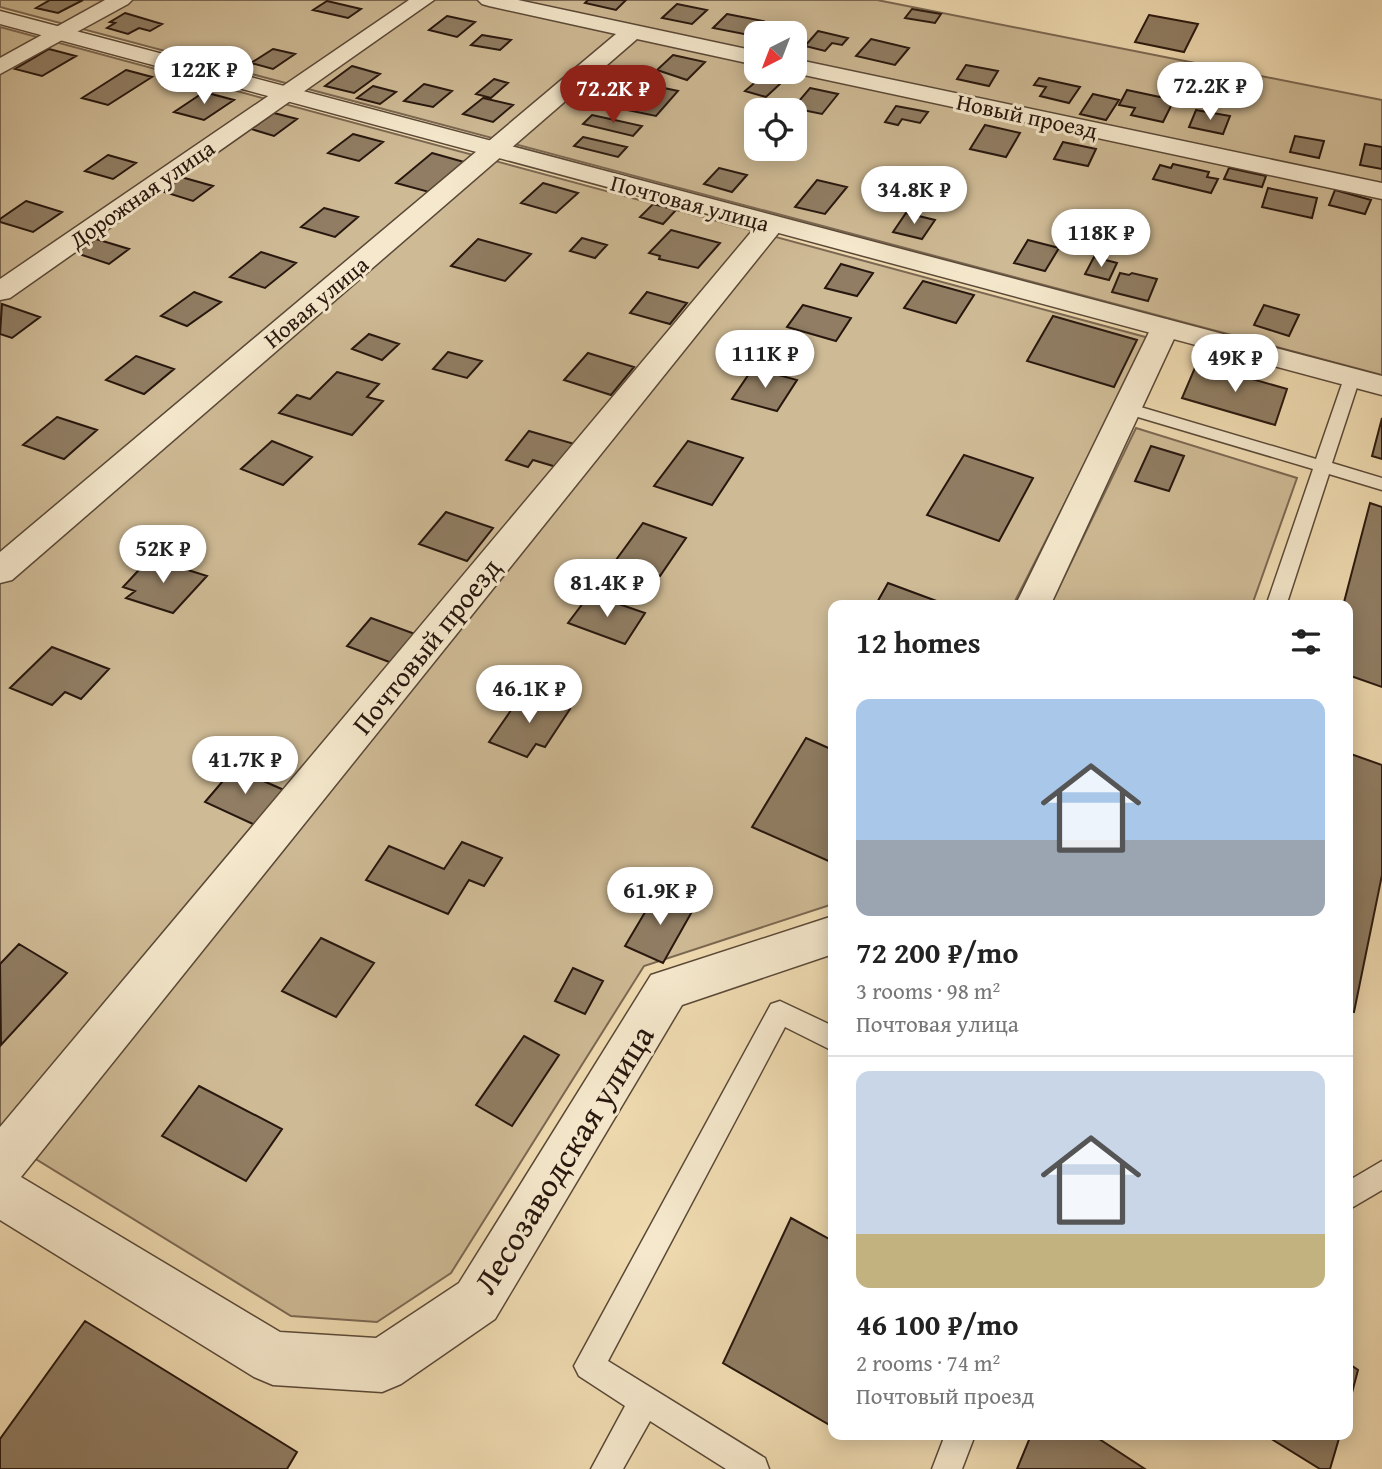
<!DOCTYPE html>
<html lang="en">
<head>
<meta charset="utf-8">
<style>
  :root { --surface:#fff; --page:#f2f2f2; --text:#222; --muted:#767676; --line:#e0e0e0; --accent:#8f2418 }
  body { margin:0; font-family:"Gentium Book Plus",serif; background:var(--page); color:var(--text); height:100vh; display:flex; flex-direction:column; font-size:26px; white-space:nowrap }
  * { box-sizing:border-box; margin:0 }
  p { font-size:23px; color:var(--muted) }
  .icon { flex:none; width:38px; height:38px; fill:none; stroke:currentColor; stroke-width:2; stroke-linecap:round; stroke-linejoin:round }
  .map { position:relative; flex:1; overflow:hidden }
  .drawer { position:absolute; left:828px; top:600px; width:525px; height:840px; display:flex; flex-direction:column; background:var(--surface); border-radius:14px; box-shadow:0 4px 18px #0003 }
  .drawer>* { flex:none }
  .needle { width:46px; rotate:222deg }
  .controls { position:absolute; left:744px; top:21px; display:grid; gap:14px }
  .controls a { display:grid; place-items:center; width:63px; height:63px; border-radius:14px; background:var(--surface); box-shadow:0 4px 18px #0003; font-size:35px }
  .price { position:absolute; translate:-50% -60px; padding:0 16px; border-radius:24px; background:#fff; color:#222; font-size:23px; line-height:46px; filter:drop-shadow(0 2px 4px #0008) }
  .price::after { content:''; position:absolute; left:50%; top:42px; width:21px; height:16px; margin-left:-10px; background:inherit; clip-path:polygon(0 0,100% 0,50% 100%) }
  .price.current { background:var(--accent); color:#fff }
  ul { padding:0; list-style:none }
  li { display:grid; align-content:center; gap:14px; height:371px; padding:0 28px }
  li+li { border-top:2px solid var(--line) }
  li span { display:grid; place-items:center; height:217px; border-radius:14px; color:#555 }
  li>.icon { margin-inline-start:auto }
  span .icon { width:126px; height:126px; fill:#fffc; stroke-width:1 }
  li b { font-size:30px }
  h2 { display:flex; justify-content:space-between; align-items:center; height:84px; padding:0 28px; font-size:30px }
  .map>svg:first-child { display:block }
  .green { fill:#ceba95; stroke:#7b6852; stroke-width:2; fill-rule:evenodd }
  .building { fill:#907d63; stroke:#28170e; stroke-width:2 }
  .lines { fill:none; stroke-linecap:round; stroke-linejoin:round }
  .service-casing { stroke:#5a4837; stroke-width:3 }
  .minor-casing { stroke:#5a4837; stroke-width:3 }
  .tertiary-casing { stroke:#5a4837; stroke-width:3 }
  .service { fill:#f5e8cc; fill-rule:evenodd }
  .minor { fill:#f5e8cc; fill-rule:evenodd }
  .tertiary { fill:#f5e8cc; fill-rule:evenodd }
  .labels { text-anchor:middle; stroke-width:6; stroke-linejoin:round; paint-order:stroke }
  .far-street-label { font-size:23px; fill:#28170e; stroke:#f5e8cc }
  .street-label { font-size:28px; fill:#28170e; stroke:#f5e8cc }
  .near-street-label { font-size:33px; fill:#28170e; stroke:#f5e8cc }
</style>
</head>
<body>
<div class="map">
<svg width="1382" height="1469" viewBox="0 0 1382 1469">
  <rect width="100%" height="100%" fill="#f0dbb1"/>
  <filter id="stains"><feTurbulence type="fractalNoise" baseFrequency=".00286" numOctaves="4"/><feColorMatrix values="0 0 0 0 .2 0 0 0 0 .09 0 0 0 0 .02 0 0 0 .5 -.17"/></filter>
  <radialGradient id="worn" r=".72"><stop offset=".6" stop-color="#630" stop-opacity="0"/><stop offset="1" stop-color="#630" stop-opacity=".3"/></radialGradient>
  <path class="green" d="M0,0H877L1382,100V375L0,7ZM756,33H794V72H756ZM756,110H794V149H756Z
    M0,27L1149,338L1013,605L833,606V904L644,966L451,1273L377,1322L291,1316L0,1137Z
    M1136,428L1297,478L1252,605L1050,606Z"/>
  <path class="building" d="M50,0H83L58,13L36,8Z
    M588,0H626L616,10L585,3Z
    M327,1L361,9L348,18L313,10Z
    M677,4L707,10L692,24L662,18Z
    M912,9L941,14L935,23L905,18Z
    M125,13L162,24L150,31L139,28L128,34L107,28L115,23L110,22Z
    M727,14L763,21L749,35L713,28Z
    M1149,15L1198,24L1184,52L1135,42Z
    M447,16L475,22L457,37L429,30Z
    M818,31L848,38L842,45L832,43L825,51L805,46Z
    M482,35L511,40L500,50L471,45Z
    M871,39L909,48L895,65L856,56Z
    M49,49L76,56L42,76L15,69Z
    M273,49L295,54L273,69L251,63Z
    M673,55L705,62L687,80L657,70Z
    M966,65L998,71L989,86L957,79Z
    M352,66L380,74L354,93L325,86Z
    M126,70L152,77L108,105L82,98Z
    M760,78L781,83L766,97L745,91Z
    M1039,78L1080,87L1069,103L1040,96L1046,87L1034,85Z
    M494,79L508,83L491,98L476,94Z
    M640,83L678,91L656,116L617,108Z
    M424,84L452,91L433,107L404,101Z
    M373,86L396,92L380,104L357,98Z
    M810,88L838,94L822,114L793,108Z
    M1127,90L1174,100L1163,122L1131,115L1135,108L1119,105Z
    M204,92L234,100L204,120L174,112Z
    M1093,94L1119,100L1106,120L1080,114Z
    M483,98L513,105L493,122L463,114Z
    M896,106L928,112L920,123L902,119L898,125L885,122Z
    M1196,110L1230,116L1223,134L1189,127Z
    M274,113L297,119L274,136L251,129Z
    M592,115L642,126L633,136L583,124Z
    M985,125L1020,133L1006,157L970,149Z
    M353,134L383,142L359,161L328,153Z
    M1295,136L1324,141L1319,158L1290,152Z
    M583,137L627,147L618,157L574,146Z
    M1063,142L1096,149L1088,166L1054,159Z
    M1365,144L1382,147V169L1360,165Z
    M432,153L464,162L429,192L396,183Z
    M108,155L136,163L113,179L85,171Z
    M1173,164L1209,172L1207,177L1218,179L1211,193L1153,179L1160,165L1171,168Z
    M719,168L747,175L732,192L704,184Z
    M1229,168L1266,176L1262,187L1224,179Z
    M181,177L213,186L193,201L161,191Z
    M817,180L847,187L825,214L795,207Z
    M543,183L578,193L556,213L521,203Z
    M1268,188L1317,198L1312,218L1262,207Z
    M1335,190L1371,200L1365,214L1329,205Z
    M26,201L62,212L33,232L0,222V219Z
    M653,204L676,210L663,224L640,217Z
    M324,208L358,217L335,237L301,227Z
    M906,213L935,220L922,239L893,232Z
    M671,230L720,243L698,268L659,259L660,256L649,253Z
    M582,238L607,245L595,258L570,251Z
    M96,239L129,249L109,264L76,253Z
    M478,239L531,254L505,281L451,266Z
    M1028,240L1059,248L1045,271L1014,263Z
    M261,252L296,263L265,288L230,277Z
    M1094,257L1117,263L1109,280L1085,274Z
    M841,264L873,273L857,296L825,288Z
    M1120,273L1129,275L1132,273L1157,279L1148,301L1112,292Z
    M923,281L974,295L956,323L904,308Z
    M194,292L221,302L187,326L161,316Z
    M647,292L687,303L670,324L630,313Z
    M2,304L40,317L12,338L0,334Z
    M803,305L851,318L836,341L787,327Z
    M1264,305L1299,315L1289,336L1254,325Z
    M1053,316L1137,340L1114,387L1027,361Z
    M369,334L399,344L382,360L352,349Z
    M448,352L482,361L467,378L433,369Z
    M588,353L634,367L611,395L564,380Z
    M136,356L174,369L144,394L106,380Z
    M1197,363L1287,389L1275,425L1182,398Z
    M753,368L797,380L777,411L732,399Z
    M337,372L379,384L367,397L383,401L352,435L279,413L297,395L310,399Z
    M57,417L97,430L64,459L23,445Z
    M1382,418V459L1372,456Z
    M529,431L578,445L560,468L533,460L528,467L506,460Z
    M272,441L312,457L283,485L241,469Z
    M688,441L743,458L712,505L654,486Z
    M1151,446L1184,456L1169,491L1135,481Z
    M964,455L1033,478L999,541L927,515Z
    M1370,503L1382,507V687L1348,675V606H1343Z
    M446,512L493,528L467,561L419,544Z
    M643,523L686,538L660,576L616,560Z
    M150,558L207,576L173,613L126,598L135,591L123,587Z
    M888,583L950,606H875Z
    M590,594L645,613L625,644L568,623Z
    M371,618L415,634L392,663L347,646Z
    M52,647L109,669L81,699L65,692L52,705L10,688Z
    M523,693L570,709L545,747L536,744L527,757L489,742Z
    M806,738L833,750V863L752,827Z
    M1348,753L1382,765V875L1354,1012L1348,1010Z
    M234,768L284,790L255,825L205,802Z
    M462,842L502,858L484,886L469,880L448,914L366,880L389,846L444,869Z
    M657,892L694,908L663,963L625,946Z
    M321,938L374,963L336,1017L282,991Z
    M19,944L67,973L1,1045L0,964Z
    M573,968L603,981L585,1014L555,1001Z
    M524,1036L559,1055L512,1126L476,1105Z
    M199,1086L282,1129L246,1181L162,1136Z
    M791,1218L833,1241V1427L723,1363Z
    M85,1321L297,1452L287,1469H0V1439Z
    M1348,1363L1358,1370L1348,1408Z
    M1031,1435H1093L1145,1469H1017Z
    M1265,1435H1340L1330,1469H1320Z"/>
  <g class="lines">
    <defs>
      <path id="service" d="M1352,373L1360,378L1332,463L1382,478V490L1329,474L1286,606H1266L1313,469L1121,412L1119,408L1127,403L1316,459L1344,378Z
        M780,1001L833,1026V1051L785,1027L608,1361L765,1458L769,1469H726L650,1421L623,1469H591L625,1406L579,1376L574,1366L771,1004Z
        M1382,1161V1190L1348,1210V1181Z
        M945,1435H975L962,1469H932Z"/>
      <path id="minor" d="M105,0H132L128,4L0,74V58Z
        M409,0H434L10,298L0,300V279Z
        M478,0H518L756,51V65L637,39L12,580L0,583V552L616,34L489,6L482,4Z
        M794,59L1382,183V199L790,72H794Z
        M771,217L780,219L784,225L780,231L21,1177L280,1332L376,1338L459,1283L651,975L833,916V954L682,1005L495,1319L401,1384L382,1392L273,1385L254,1377L0,1220V1127L762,219Z
        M1165,319L1175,322L1179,328L1050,606H1015L1151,328L1155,322Z"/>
      <path id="tertiary" d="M0,11L1382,376V395L0,24Z"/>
    </defs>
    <use href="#service" class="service-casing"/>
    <use href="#minor" class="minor-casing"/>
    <use href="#tertiary" class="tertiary-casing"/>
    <use href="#service" class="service"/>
    <use href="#minor" class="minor"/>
    <use href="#tertiary" class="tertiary"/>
  </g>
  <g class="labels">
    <g class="far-street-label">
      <text transform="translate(1027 116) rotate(12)" y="8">Новый проезд</text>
      <text transform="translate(142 194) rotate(-35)" y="8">Дорожная улица</text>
      <text transform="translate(690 203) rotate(15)" y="8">Почтовая улица</text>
      <text transform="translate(316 302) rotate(-40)" y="8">Новая улица</text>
    </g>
    <g class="street-label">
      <text transform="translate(426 646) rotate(-51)" y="10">Почтовый проезд</text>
    </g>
    <g class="near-street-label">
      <text transform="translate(563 1159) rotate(-58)" y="12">Лесозаводская улица</text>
    </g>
  </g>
  <rect width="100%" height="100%" filter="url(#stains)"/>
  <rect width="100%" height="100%" fill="url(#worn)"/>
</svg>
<div class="controls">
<a><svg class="needle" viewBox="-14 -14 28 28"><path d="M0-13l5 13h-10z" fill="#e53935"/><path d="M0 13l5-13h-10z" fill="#767676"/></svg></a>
<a><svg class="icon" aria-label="locate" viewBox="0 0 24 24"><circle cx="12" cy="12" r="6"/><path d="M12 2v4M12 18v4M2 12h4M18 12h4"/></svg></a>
</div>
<b class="price" style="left:204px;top:106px">122K ₽</b>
<b class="price" style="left:1210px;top:122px">72.2K ₽</b>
<b class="price current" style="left:613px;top:125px">72.2K ₽</b>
<b class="price" style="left:914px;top:226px">34.8K ₽</b>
<b class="price" style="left:1101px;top:269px">118K ₽</b>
<b class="price" style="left:765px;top:390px">111K ₽</b>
<b class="price" style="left:1235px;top:394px">49K ₽</b>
<b class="price" style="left:163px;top:585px">52K ₽</b>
<b class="price" style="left:607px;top:619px">81.4K ₽</b>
<b class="price" style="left:529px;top:725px">46.1K ₽</b>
<b class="price" style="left:245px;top:796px">41.7K ₽</b>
<b class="price" style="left:660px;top:927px">61.9K ₽</b>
<section class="drawer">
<h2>12 homes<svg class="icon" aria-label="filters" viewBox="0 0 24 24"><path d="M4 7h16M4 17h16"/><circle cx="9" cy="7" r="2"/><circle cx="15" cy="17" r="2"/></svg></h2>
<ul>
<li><span style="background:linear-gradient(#a9c7e8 65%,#9aa5b1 0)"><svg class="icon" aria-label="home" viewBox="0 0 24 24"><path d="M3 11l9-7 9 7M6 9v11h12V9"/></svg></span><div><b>72 200 ₽/mo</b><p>3 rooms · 98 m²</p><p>Почтовая улица</p></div></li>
<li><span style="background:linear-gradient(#c9d6e8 75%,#c2b280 0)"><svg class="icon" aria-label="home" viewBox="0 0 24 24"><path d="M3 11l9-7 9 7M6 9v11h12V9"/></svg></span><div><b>46 100 ₽/mo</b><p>2 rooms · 74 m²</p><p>Почтовый проезд</p></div></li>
</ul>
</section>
</div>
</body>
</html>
